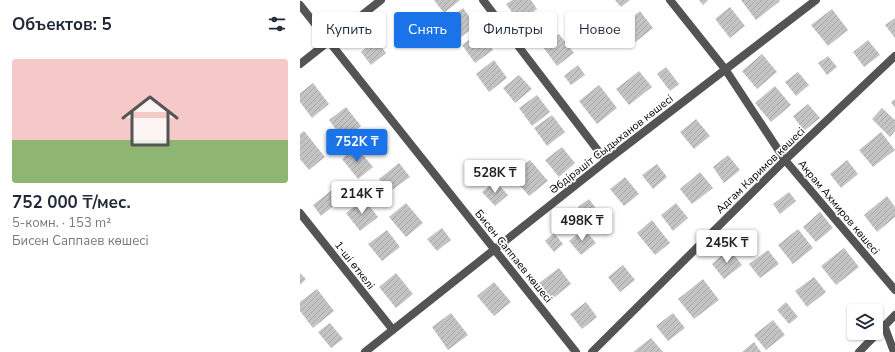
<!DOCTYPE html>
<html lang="ru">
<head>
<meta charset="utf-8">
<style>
  :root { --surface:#fff; --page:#f2f2f3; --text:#1f2937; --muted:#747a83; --accent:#1a73e8 }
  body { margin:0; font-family:"Nunito Sans",sans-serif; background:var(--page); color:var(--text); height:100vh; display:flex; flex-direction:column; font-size:15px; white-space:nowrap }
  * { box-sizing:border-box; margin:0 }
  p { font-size:13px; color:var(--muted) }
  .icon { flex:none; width:22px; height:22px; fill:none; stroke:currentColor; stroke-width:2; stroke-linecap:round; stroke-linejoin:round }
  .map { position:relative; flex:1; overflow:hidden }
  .panel { display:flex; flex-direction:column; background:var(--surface); width:300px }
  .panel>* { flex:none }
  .hud { position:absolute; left:12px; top:12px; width:380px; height:36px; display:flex; gap:8px }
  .fabs { position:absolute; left:547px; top:304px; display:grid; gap:8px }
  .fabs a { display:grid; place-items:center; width:36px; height:36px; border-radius:4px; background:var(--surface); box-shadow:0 1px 3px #0004; font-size:20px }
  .price { position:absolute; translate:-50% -34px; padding:0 9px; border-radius:4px; background:#fff; color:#222; font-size:13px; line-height:26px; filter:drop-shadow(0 1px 2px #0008) }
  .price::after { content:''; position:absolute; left:50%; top:24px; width:12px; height:9px; margin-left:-6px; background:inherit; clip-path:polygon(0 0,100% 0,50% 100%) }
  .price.active { background:var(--accent); color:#fff }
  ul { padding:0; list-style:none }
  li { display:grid; align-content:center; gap:8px; height:212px; padding:0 12px }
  li span { display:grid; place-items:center; height:124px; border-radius:4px; color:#555 }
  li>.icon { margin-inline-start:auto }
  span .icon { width:72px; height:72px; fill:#fffc; stroke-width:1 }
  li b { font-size:17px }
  h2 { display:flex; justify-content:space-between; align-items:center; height:48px; padding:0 12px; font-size:17px }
  .chip { padding:0 14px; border-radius:4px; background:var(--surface); box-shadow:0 1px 3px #0004; font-size:14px; line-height:36px }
  .chip.active { background:var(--accent); color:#fff }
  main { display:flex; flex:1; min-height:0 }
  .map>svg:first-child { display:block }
  .building { fill:url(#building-hatch) }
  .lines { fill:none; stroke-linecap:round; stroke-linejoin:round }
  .street { stroke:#545454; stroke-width:8 }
  .labels { text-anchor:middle; stroke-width:3.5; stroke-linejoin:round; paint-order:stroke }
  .street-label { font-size:11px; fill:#000; stroke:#fff }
</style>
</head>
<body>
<main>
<section class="panel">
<h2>Объектов: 5<svg class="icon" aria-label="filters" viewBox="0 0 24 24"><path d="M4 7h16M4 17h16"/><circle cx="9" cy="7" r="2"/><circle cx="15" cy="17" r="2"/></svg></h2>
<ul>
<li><span style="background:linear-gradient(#f6c9c9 65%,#8fb573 0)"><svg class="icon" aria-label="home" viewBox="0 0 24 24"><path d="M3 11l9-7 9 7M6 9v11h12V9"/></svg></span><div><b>752 000 ₸/мес.</b><p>5-комн. · 153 m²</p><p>Бисен Саппаев көшесі</p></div></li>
</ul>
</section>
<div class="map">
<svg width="595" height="352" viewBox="0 0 595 352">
  <defs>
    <pattern id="building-hatch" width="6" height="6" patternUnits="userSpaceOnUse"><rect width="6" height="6" fill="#c4c4c4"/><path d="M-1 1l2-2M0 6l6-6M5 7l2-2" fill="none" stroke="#a7a7a7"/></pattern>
  </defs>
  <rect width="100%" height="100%" fill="#fff"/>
  <path class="building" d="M134,0H160L144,13Z
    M212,0H231L237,9L219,22L206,4Z
    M315,0H330L321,7Z
    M399,0H408L403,5Z
    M441,0H479L480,1L456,20Z
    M430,7L445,26L430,38L415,19Z
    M163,8L176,26L158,39L145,21Z
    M532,9L548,30L528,46L511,25Z
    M340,11L353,28L333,44L320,27Z
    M240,17L249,29L233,41L224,29Z
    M595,18V38L585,25Z
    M115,20L125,34L109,46L99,33Z
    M180,32L193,50L175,63L162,45Z
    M259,34L274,53L257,66L243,47Z
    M76,40L86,53L71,65L61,52Z
    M568,40L580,55L564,67L553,52Z
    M462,54L477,72L457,89L442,71Z
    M528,56L537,67L527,75L518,63Z
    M194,60L207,78L189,92L176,74Z
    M278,65L285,75L271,85L264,76Z
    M366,67L379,84L370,91L357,74Z
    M339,71L352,87L329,105L316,89Z
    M498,72L509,85L496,96L485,82Z
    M219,75L232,89L215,103L203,88Z
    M13,83L29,104L12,118L0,102V93Z
    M299,85L317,108L297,124L279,101Z
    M475,86L491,105L471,122L455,103Z
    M237,95L250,112L232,126L219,108Z
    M595,99V108L591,102Z
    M508,104L520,118L504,131L493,116Z
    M46,107L61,126L43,139L29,120Z
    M582,108L595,120V131L590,137L572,119Z
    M252,115L265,132L247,146L234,128Z
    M396,119L410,136L394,149L380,132Z
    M4,131L25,157L9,170L0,159V134Z
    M581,132L595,150L573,167L559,150Z
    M56,147L73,167L58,179L42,159Z
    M262,147L275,163L259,177L245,160Z
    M428,155L440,170L424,183L413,167Z
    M230,160L248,181L229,196L211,175Z
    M547,160L558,174L541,188L530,174Z
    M99,163L110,177L89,192L79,179Z
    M357,164L367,177L353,189L342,175Z
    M400,172L413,188L392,204L380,189Z
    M325,177L339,194L324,206L310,189Z
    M195,181L208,195L195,206L182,192Z
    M42,182L50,193L21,216L13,205Z
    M489,192L496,201L480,214L473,204Z
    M587,196L595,207V217L577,232L564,215Z
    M64,199L78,217L60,231L46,213Z
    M289,199L301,215L290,223L278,207Z
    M106,203L123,223L106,237L89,217Z
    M376,203L388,218L373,231L361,215Z
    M520,212L533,228L516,242L503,227Z
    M352,220L370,243L355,255L337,233Z
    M142,228L151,240L137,251L127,239Z
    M284,229L296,243L281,255L269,241Z
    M498,229L513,248L493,264L478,245Z
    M87,230L100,247L82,261L68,244Z
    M254,233L263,244L254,252L245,241Z
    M544,248L559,267L536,285L521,266Z
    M429,249L442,265L424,279L412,264Z
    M468,250L479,264L460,278L449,264Z
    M323,265L335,280L320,292L308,277Z
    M259,268L271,284L252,299L239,283Z
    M0,273L6,279L0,285Z
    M96,273L113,294L96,308L79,287Z
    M514,277L526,292L507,307L495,291Z
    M403,279L419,300L394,319L378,299Z
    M194,282L211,302L194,316L177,296Z
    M17,289L34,311L13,328L0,311V302Z
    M286,302L297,317L282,329L270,314Z
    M486,302L498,317L489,324L477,310Z
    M151,313L168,335L148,350L132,327Z
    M373,313L385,328L368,341L356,326Z
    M473,320L485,335L466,350L454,335Z
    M30,323L43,339L31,348L18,332Z
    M351,338L363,352H333Z
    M454,342L461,352H442Z"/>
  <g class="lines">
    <path class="street" d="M183,0L306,161
      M370,0L425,69L485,160L595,290
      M0,5L276,352
      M0,64L81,0
      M0,213L93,330
      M584,325L594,352
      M65,352L306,161L516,0
      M292,352L485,160L595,56
      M559,352L595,315"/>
  </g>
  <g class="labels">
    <g class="street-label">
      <text transform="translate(311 144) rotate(-38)" y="4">Әбдірәшіт Сыдыханов көшесі</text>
      <text transform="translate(460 170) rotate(-44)" y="4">Адгам Каримов көшесі</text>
      <text transform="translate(539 207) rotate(50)" y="4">Акрам Ахмиров көшесі</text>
      <text transform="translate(214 256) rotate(51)" y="4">Бисен Саппаев көшесі</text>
      <text transform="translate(55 265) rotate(52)" y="4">1-ші өткелі</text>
    </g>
  </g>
</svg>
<div class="fabs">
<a><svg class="icon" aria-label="layers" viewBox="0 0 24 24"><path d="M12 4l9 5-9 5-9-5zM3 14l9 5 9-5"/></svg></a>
</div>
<b class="price active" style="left:57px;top:163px">752K ₸</b>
<b class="price" style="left:195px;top:194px">528K ₸</b>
<b class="price" style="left:62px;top:215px">214K ₸</b>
<b class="price" style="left:282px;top:242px">498K ₸</b>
<b class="price" style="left:427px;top:264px">245K ₸</b>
<div class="hud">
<a class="chip">Купить</a>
<a class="chip active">Снять</a>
<a class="chip">Фильтры</a>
<a class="chip">Новое</a>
</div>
</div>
</main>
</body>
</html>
